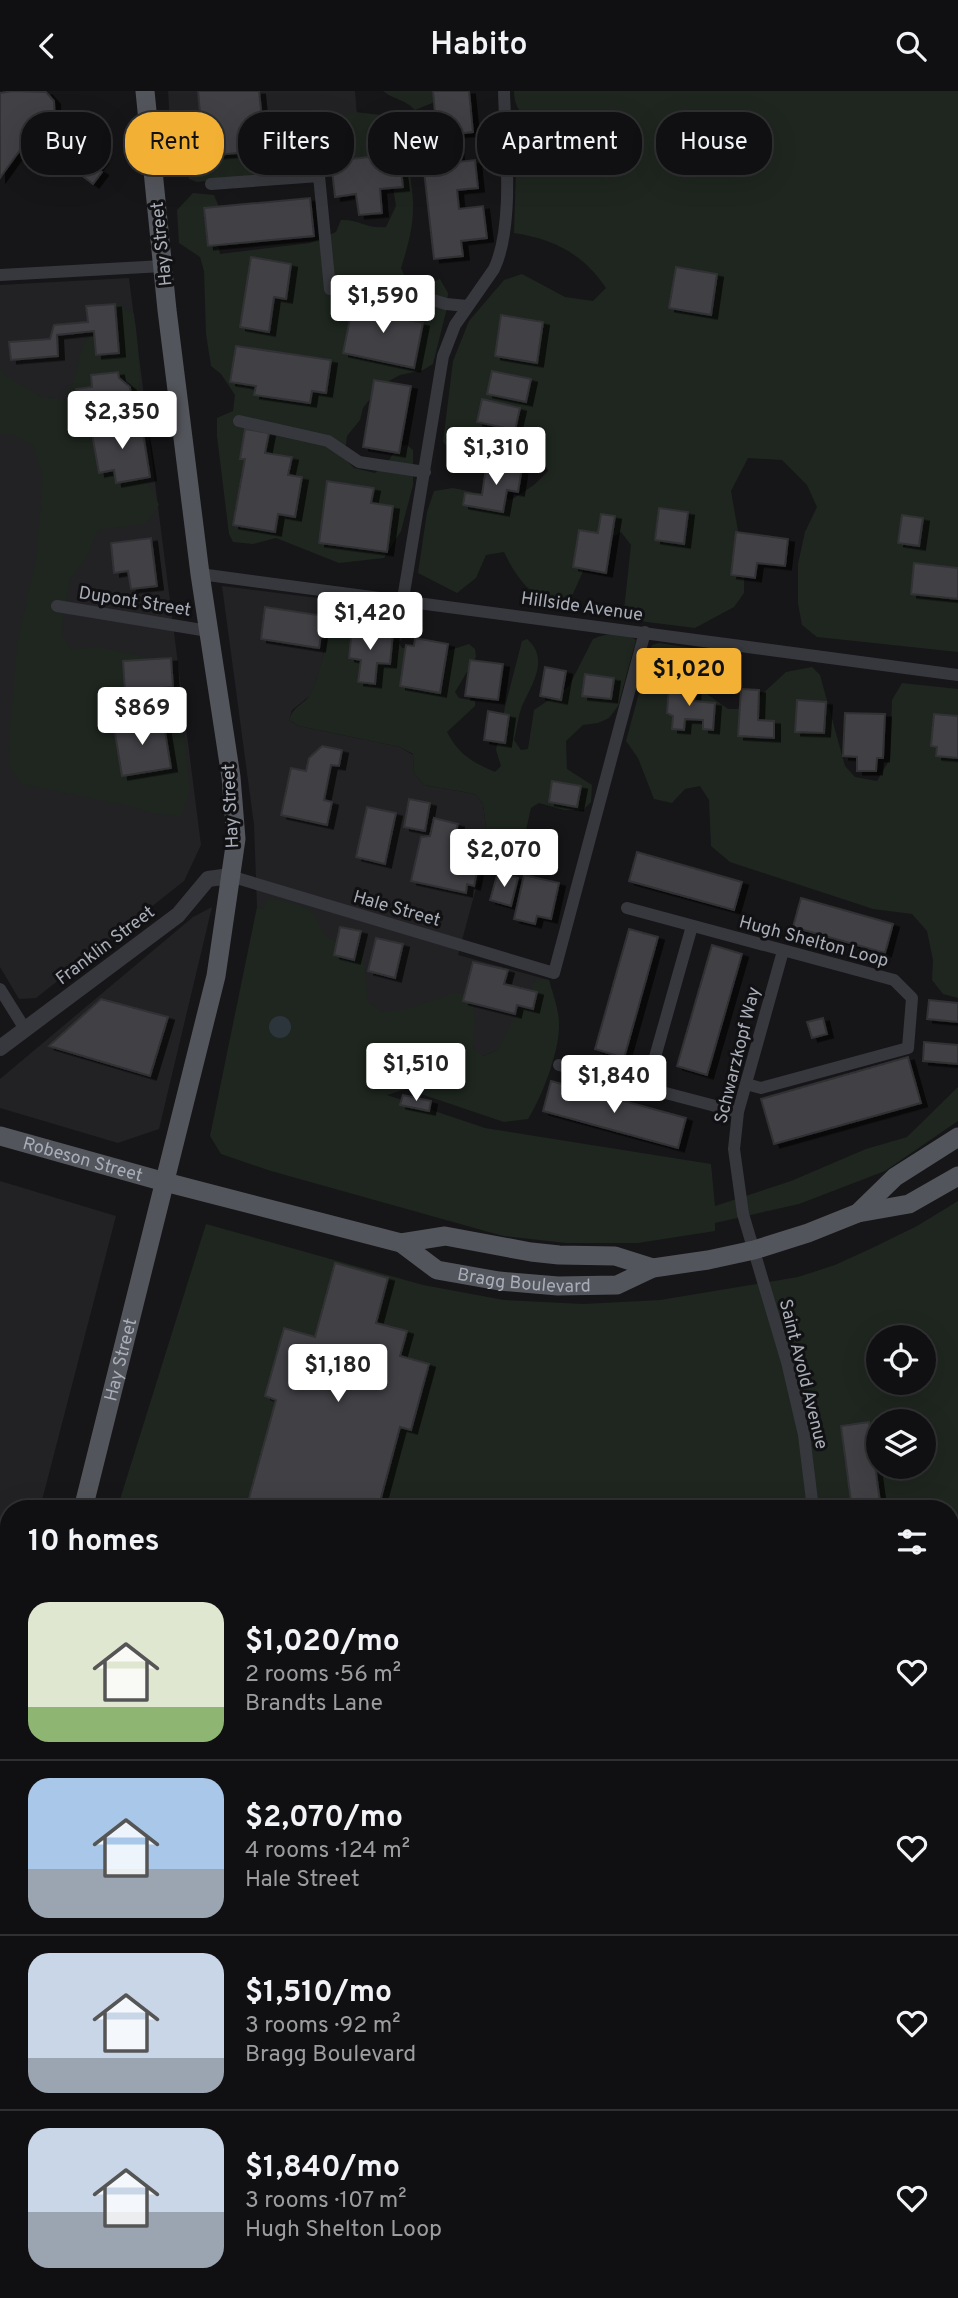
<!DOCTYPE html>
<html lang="en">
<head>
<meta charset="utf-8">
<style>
  :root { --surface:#101012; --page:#19191b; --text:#f1f3f6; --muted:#9c9d9f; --line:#303032; --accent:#f2b134 }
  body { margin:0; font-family:Overpass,sans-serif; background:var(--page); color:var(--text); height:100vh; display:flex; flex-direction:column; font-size:26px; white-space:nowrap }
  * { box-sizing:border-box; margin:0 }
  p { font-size:23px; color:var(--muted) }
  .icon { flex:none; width:38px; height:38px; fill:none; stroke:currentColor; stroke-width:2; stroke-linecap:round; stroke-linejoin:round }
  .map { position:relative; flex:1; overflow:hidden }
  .sheet { position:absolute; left:0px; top:1409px; width:959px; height:800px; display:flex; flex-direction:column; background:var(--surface); border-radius:28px 28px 0 0; box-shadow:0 7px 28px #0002,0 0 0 2px var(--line) }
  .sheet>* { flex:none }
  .guide { position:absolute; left:21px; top:21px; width:917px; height:63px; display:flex; gap:14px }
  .tools { position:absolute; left:866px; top:1234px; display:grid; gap:14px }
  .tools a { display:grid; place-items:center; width:70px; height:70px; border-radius:50%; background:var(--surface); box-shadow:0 7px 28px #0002,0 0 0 2px var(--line); font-size:35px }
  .price { position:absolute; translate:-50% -60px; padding:0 16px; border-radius:7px; background:#fff; color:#222; font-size:23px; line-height:46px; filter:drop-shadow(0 2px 4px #0008) }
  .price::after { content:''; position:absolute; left:50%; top:42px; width:21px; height:16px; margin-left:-10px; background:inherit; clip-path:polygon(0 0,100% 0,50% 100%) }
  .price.active { background:var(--accent); color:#111 }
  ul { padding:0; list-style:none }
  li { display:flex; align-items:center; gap:21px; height:175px; padding:0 28px }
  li+li { border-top:2px solid var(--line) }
  li span { display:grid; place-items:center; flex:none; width:196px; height:140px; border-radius:21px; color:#555 }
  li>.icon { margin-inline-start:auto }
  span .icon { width:84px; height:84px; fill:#fffc; stroke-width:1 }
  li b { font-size:30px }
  h2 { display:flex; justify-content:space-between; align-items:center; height:84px; padding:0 28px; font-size:30px }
  .tag { padding:0 24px; border-radius:28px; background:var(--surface); box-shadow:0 7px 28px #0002,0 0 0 2px var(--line); font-size:24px; line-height:63px }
  .tag.active { background:var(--accent); color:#111 }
  header { display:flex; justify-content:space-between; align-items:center; height:91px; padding:0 28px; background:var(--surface); font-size:32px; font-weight:600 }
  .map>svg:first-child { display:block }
  .built { fill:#222225 }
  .green { fill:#1e261f; fill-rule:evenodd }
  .water { fill:#2c353c }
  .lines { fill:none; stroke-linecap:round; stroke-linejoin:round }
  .river { stroke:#2c353c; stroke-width:30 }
  .building { fill:#404145; stroke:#303034; stroke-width:2; filter:url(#shadow) }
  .minor { stroke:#37383d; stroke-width:12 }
  .tertiary { stroke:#37383d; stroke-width:16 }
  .primary { stroke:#53555c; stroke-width:19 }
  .rail-casing { stroke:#4a4c52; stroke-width:8 }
  .rail { stroke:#111113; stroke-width:5; stroke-dasharray:16; stroke-linecap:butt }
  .labels { text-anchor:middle; stroke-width:6; stroke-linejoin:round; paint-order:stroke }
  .street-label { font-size:18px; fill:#a8adb8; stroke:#111113 }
</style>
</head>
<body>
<header><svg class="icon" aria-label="back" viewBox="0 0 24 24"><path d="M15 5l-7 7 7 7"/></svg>Habito<svg class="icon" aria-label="search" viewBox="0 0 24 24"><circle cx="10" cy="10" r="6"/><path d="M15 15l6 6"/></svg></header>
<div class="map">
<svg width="958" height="2207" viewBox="0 0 958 2207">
  <defs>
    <filter id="shadow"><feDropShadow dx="6" dy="3.5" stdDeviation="0" flood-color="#0009"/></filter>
  </defs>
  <rect width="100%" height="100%" fill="#161618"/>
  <path class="built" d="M168,0H355L360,60L173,79Z
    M129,187L201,754L184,790L36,907L19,908L0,876V194Z
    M222,495L333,509L321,576L311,604L292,619L289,629L299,635L400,656L413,664L414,682L424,694L475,703L483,713L488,753L458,864L549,889L559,932L556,956L497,959L483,965L319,907L281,824L257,816L254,734Z
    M212,816L159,1038L118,1052L0,1017V988L193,826Z
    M0,1090L116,1125L40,1417L9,1418V1429L0,1427Z"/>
  <path class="green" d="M383,0H451L447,6L415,19C403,7 394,9 383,0Z
    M514,0H958V561L817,546L802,534L798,512V473L805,441L817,416L807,394L782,369L748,367L731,400L744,474V502L734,516L695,537L631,529L624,519L631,454L621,441C589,461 588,470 573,503C568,505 562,508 557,509C531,511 513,480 504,461L486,464L476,487L457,502L418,482L427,421L434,400L453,397L511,409L534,394L548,380L541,361L512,345L453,361L443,351L453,270L469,230L504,189L522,183L565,206L593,210L606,197C583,163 554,148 514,142L516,78L524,62L593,59L600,53L593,34H567L558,28L532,32C520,23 514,15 514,0Z
    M356,21L388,25L424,38L429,48L426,56L413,57C405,75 414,97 413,117C413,138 407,158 401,177L408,192L425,195L440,188L448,202L446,221L433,273L423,279L400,284L380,295L363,317L360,329L347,345L344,367L354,377L375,382L390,368L397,355L407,354L413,359V394L401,440L384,467L339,472L276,447L253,453L233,451L229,443L217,345V327L233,320L235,304L221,283L211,275L206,243L204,180L200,166L179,152L177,119L193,102L214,104L221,121L216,138L220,163L310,152L336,141L341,129C360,128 365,138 386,136L396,115L389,70L325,74L317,77L197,91L189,88L186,48L191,43C239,44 311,37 356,21Z
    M114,210L134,223C138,251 141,282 138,310C137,320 127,330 127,340C126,359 151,395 159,414L145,433L98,439L86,467L70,488L61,542L71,559L98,556L149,567L180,614L190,698L181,725L152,722L130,715L21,693L10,675L8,660L17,554L36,467L43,386L33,354L11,343H0V275L3,283L41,306L66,309L75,287L82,256Z
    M345,505L404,514L414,518L417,524C414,535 405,542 399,552L402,557L413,558L429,554L450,559L469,553L475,558L476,566L455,601L459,607L475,610V615L447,641C459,664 472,671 495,681L501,675L496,659L505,616L522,550L527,548C550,568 532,593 522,615C518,625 517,638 514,649L521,659L528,658L534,619L569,595L593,548C607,542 623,540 636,549L618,615L609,627L598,632L583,634L566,650L567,678L592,694L591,711L583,719H564L539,712L531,717L526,739L518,755L502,760L488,753L483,713L475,703L424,694L414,682L413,663L400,656L299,635L289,629C294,613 307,613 312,600C324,572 328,540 333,509Z
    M659,552L698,558L704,565L699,581L707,603L728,618H746L786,581L812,576L820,584L845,675L855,686L877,690L890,668L892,609L902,592L958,598V907L943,903L932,889L933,869L927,840L912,823L873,818L730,771L711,755L709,709L700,695L685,698L672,712L654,708L638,667L626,650L652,554Z
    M276,808C309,816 310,814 326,846L363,862L368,911L383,921L411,917L455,902L470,905L475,926L473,957L483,965L497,959L536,889H549C553,903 559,919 559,933C560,959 542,1006 528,1028L504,1031L406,998L387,1004L485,1037L711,1073L715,1115L791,1090L866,1058L907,1046L958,996V1030L885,1080L799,1113L715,1132V1140L638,1152H566L503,1145L271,1080L221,1063L210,1045L257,816L264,818L267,809Z
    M958,1110V1462H950V1418H117L206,1133L423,1194L504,1209L583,1213L660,1209L798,1186L835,1174L870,1158L917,1135ZM878,1246H924V1292H878ZM878,1330H924V1376H878Z
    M958,1524V1699L950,1700V1528Z
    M958,1811V2207H371L339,2200H950V1812Z"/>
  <path class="water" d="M269 936a11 11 0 1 1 22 0a11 11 0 1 1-22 0Z"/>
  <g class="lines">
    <path class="river" d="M950,1612L958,1605
      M797,2207L809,2200"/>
  </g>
  <path class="building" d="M12,0L46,1L54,10L55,33L102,69L96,77L102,81L93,93L42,54L23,55L0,87V2Z
    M198,0H259L262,28L304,24L307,56L204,65Z
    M433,0H469L473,41L437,45Z
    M542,39L610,41L609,70L541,68Z
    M457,58L459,71L475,69L478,97L457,99L459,118L483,115L487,147L461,150L463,165L434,168L422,62Z
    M399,63L403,96L380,98L382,122L359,124L356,103L335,106L331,70Z
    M310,107L314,145L208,155L204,117Z
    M251,166L291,173L286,208L274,206L269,241L240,236Z
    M676,176L717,183L711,224L669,217Z
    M368,211L405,219L407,229L423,232L414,277L343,262L352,218L364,221Z
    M115,213L119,262L96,264L94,240L57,244L58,265L11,269L9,251L50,248L54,234L88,231L86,215Z
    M501,224L543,231L537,272L495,265Z
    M236,255L331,269L326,302L312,300L310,312L254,304L256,295L230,291Z
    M492,280L531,288L526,311L487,303Z
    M118,281L119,287L130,296L133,320L102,323L101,314L92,315L91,308L78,310L76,298L92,296L91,284Z
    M374,289L411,295L399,362L363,356Z
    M482,308L520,317L515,339L477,331Z
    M141,329L150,386L116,392L114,379L99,382L91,337Z
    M245,338L269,342L265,362L292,366L288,384L302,386L295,426L278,423L275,441L233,434L245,368H240Z
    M487,370L522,376L518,401L507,399L503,421L463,414L465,402L482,404Z
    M327,390L374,397L371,412L393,415L387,461L319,452Z
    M659,417L688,421L684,453L655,449Z
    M601,423L615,425L606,482L573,476L579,439L598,442Z
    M902,424L923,427L919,455L898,452Z
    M736,441L788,448L785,475L757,472L755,487L731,484Z
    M151,447L157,495L131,498L128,480L114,482L111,452Z
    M914,472L958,477V508L911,503Z
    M265,516L324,525L319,557L261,548Z
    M352,538L393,542L390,573L377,572L375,593L358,591L361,569L349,567Z
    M415,547L448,553L440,602L400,595L406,554L414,555Z
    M171,567L173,596L125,600L123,570Z
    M470,569L503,573L498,609L465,605Z
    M545,576L566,580L561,609L540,605Z
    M585,583L614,587L611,608L582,605Z
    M669,594L695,596L694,610L715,612L713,639L703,638V629L685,628L684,639L672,638L673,625L667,622Z
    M741,598L759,599L758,629L774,630V647L738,645Z
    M797,609L826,611L824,642L795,641Z
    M488,620L509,624L505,652L484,649Z
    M845,622L885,623L883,667H877L876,680H857V666L843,665Z
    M934,623L958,625V667L936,665L937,656L931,655Z
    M163,628L171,677L122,685L114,636Z
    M322,655L342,659L339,675L331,674L324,709L332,711L327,734L281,724L291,677L306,680L309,667Z
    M552,690L581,695L577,716L549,711Z
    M409,708L430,712L425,740L404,736Z
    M367,716L396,722L385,773L356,766Z
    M434,727L458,733L455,744L471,748L474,757L472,770L479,771L474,795L467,793L466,802L411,790L421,746L430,745Z
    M637,761L742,791L734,819L629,790Z
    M498,781L518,787L511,815L490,809Z
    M524,784L559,792L551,828L537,825L535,833L514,828Z
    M801,807L893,833L885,862L793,836Z
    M340,836L361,840L354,869L334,864Z
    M629,838L658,846L624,967L595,958Z
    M376,847L403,853L395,887L368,880Z
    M712,854L742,863L707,984L677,975Z
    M473,871L508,879L504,893L537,901L533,918L517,914L515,923L463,910Z
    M101,908L168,926L150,985L49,955Z
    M929,909L958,912V931L927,928Z
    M823,927L827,943L812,947L807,931Z
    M924,951L958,954V973L923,970Z
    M908,966L921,1012L774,1053L761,1008Z
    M551,990L686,1027L678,1057L543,1020Z
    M403,1004L431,1010L429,1020L400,1014Z
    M335,1172L388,1187L376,1232L407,1240L400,1265L429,1273L411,1339L400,1336L378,1418H246L276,1309L265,1305L284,1237L315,1246Z
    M869,1331L881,1418H852L841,1335Z
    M0,1505L9,1507V1519L0,1552Z
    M4,1847H9V2036L0,2037V1864Z
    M386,2200H451L426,2207L386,2205Z"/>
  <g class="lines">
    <path class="minor" d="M211,93L319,85L330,198L375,191L446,213L467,215
      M0,184L163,175
      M239,330L328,350L359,371L425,381
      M200,483L958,584
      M403,508L443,265L455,234L494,178C515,134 505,49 504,0
      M57,515L208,540
      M230,785L554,882L645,541
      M627,817L894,889L912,907L908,957L761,997L746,993
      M783,860L738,1021L734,1058L743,1123L787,1271L804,1344L813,1418
      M0,898L25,938
      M559,974L738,1021
      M646,998L692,835
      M950,1482H958"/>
    <path class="tertiary" d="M0,957L178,824L208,788L230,785
      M0,1444L9,1446
      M0,1483L9,1485
      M0,2184L9,2185
      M177,2200L189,2202
      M226,2205L287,2204L300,2207"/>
    <g class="primary">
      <path id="s1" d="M0,1045L165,1091L401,1152L437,1179L499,1190L558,1195L617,1194L653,1177L708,1169L754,1159L808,1142L858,1122L909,1113L958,1085"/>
      <path d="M858,1122L895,1086L958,1046"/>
      <path d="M401,1152L445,1145L531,1161L559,1164L615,1165L653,1177"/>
      <path id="s2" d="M83,1418L216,885L236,748L231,686L200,483L167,219L145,0"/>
      <path d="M0,1729L9,1695"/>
    </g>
    <defs>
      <path id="rail" d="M0,1459L9,1461
        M950,1732L958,1734
        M950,1756L958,1752
        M950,1793L958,1792
        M0,2140L9,2139"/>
    </defs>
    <use href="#rail" class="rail-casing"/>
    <use href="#rail" class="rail"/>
  </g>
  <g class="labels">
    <g class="street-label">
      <text transform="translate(161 153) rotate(-96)" y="6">Hay Street</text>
      <text transform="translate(135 510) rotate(9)" y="6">Dupont Street</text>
      <text transform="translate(582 515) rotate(8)" y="6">Hillside Avenue</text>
      <text transform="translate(230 715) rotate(-93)" y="6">Hay Street</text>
      <text transform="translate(397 817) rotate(16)" y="6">Hale Street</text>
      <text transform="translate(814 850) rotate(15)" y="6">Hugh Shelton Loop</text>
      <text transform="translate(105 854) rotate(-37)" y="6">Franklin Street</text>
      <text transform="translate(737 964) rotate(-76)" y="6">Schwarzkopf Way</text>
      <text dy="6" stroke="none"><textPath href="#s1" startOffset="86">Robeson Street</textPath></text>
      <text dy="6" stroke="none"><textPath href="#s1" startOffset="548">Bragg Boulevard</textPath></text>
      <text dy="6" stroke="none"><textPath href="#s2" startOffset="154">Hay Street</textPath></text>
      <text transform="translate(804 1283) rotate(76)" y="6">Saint Avold Avenue</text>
    </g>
  </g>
</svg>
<div class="tools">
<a><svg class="icon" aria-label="locate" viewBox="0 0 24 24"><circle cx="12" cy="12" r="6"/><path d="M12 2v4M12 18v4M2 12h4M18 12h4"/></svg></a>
<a><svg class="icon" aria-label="layers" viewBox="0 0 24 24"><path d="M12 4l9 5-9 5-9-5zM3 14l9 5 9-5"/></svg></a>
</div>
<b class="price" style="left:383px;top:244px">$1,590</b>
<b class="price" style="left:122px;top:360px">$2,350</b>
<b class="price" style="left:496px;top:396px">$1,310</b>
<b class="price" style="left:370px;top:561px">$1,420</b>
<b class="price active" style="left:689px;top:617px">$1,020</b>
<b class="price" style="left:142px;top:656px">$869</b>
<b class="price" style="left:504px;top:798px">$2,070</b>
<b class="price" style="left:416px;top:1012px">$1,510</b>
<b class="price" style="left:614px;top:1024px">$1,840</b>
<b class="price" style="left:338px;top:1313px">$1,180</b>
<div class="guide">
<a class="tag">Buy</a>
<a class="tag active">Rent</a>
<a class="tag">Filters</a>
<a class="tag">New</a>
<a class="tag">Apartment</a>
<a class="tag">House</a>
</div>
<section class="sheet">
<h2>10 homes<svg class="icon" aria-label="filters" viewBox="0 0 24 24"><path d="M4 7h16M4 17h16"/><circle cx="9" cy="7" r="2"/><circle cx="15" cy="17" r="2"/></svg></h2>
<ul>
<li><span style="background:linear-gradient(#dfe7d0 75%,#8fb573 0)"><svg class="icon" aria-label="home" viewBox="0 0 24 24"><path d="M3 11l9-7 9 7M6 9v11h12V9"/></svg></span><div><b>$1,020/mo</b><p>2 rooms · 56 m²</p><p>Brandts Lane</p></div><svg class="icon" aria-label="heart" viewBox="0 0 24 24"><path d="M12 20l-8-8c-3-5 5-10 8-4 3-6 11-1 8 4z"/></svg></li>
<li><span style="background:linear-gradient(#a9c7e8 65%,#9aa5b1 0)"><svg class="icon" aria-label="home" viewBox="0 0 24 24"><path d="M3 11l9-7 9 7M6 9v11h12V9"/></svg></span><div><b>$2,070/mo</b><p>4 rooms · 124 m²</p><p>Hale Street</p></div><svg class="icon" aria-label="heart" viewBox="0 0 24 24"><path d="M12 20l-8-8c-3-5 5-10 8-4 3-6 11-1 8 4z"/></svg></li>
<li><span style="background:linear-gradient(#c9d6e8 75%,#9aa5b1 0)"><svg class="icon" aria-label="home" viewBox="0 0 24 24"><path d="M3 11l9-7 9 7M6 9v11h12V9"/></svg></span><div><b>$1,510/mo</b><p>3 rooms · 92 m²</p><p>Bragg Boulevard</p></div><svg class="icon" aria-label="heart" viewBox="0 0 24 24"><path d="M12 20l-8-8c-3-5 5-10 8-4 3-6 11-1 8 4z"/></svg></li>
<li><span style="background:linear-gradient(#c9d6e8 60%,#9aa5b1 0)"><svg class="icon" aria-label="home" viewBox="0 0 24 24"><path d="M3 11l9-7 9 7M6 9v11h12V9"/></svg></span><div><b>$1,840/mo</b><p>3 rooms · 107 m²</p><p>Hugh Shelton Loop</p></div><svg class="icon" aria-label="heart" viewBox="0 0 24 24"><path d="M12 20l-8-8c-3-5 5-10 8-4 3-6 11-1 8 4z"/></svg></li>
</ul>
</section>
</div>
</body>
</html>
